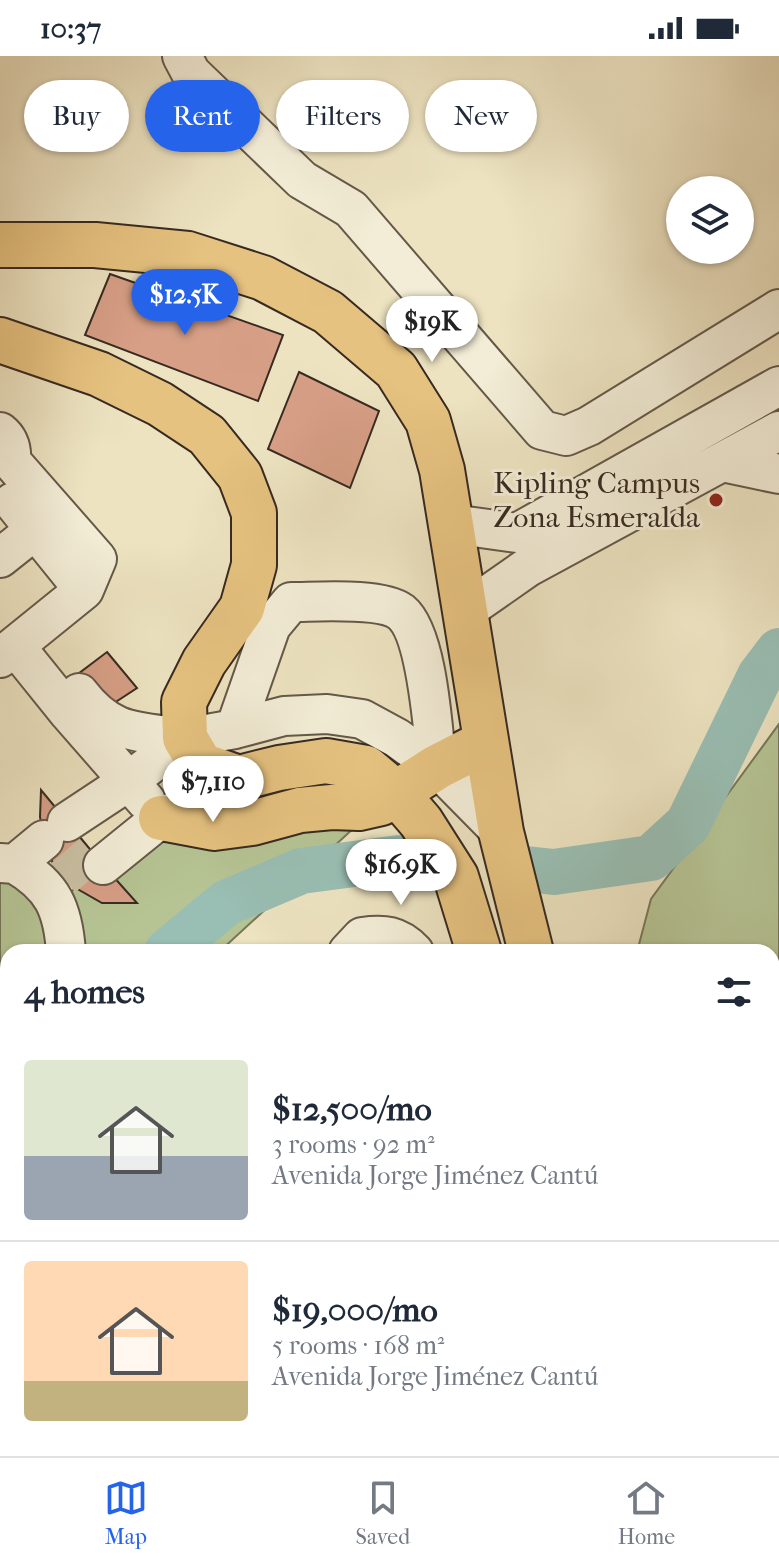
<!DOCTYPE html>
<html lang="en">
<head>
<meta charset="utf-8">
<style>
  :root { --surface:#fff; --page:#f6f6f7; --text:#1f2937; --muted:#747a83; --line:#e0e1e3; --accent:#2563eb }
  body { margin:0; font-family:"IM FELL French Canon",serif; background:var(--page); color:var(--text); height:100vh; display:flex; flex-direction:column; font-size:30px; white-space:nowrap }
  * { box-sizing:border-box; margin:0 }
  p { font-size:26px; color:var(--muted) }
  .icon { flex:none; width:44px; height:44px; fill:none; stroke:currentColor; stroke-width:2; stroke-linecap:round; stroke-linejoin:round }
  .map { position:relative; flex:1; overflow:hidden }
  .sheet { position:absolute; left:0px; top:888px; width:780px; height:512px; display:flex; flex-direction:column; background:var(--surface); border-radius:24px 24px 0 0; box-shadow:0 2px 6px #0004 }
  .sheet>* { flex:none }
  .hud { position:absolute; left:24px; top:24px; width:732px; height:72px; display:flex; gap:16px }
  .buttons { position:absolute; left:666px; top:120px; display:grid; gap:16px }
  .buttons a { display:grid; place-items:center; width:88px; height:88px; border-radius:50%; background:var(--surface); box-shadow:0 2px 6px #0004; font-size:40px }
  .price { position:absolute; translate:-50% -68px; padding:0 18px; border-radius:28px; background:#fff; color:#222; font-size:26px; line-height:52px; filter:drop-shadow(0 2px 4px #0008) }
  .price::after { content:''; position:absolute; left:50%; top:48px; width:24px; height:18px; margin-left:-12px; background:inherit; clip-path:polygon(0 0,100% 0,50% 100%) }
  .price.on { background:var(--accent); color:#fff }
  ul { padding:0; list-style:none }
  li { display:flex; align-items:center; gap:24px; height:200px; padding:0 24px }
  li+li { border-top:2px solid var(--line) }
  li span { display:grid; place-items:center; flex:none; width:224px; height:160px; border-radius:8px; color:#555 }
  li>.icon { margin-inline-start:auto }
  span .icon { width:96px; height:96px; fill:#fffc; stroke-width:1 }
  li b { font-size:34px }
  h2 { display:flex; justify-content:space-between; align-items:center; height:96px; padding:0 24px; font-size:34px }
  .tag { padding:0 28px; border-radius:36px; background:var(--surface); box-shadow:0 2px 6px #0004; font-size:28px; line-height:72px }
  .tag.on { background:var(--accent); color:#fff }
  .status { display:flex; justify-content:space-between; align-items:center; height:56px; padding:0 40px; background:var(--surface); direction:ltr }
  .status svg { height:22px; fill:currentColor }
  .dock { display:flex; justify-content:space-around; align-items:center; height:112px; border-top:2px solid var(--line); background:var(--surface); font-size:22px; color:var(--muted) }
  .dock a { display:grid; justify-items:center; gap:4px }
  .dock .on { color:var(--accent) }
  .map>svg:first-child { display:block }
  .green { fill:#b6c494; stroke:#76775a; stroke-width:2 }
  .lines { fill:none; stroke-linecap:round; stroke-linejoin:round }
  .river { stroke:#99beb3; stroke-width:46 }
  .building { fill:#d79f86; stroke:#372a21; stroke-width:2 }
  .minor-tunnel { stroke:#c9bea1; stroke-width:38; stroke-dasharray:38 19; stroke-linecap:butt }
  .minor-casing { stroke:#645849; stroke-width:42 }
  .major-casing { stroke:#372a21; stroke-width:48 }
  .minor { stroke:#f3edd7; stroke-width:38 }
  .major { stroke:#e6c280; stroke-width:44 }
  .poi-dot { fill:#8f2418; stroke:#f3edd7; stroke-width:3 }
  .labels { text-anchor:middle; stroke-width:6; stroke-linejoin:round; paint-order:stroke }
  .poi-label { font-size:30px; fill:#372a21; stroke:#f3edd7; text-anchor:end }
</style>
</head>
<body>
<div class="status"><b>10:37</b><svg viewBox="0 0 49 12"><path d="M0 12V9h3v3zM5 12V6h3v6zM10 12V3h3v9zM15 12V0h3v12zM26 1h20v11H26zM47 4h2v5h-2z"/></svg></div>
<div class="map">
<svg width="779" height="1400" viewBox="0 0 779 1400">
  <rect width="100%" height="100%" fill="#ede3c1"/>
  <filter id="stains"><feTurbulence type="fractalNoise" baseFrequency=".0025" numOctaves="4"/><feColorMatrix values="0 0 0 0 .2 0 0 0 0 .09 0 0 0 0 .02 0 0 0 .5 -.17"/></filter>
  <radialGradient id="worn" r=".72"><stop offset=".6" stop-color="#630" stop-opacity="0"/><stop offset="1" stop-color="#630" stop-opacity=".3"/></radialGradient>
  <path class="green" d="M779,668V1400H464L468,1392H772V896H637L651,843Z
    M381,747L219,896H8V974L0,967V807L57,847L161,763Z
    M0,970L8,976V1191L0,1194Z"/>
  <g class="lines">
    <path class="river" d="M526,813L554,816L651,802L688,768L760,620L779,595
      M167,896L226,847L301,815L399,802L428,804
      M0,1097L8,1086"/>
  </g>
  <path class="building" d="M110,218L283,279L258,345L85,279Z
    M299,316L379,355L350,432L268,393Z
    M107,596L137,632L108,651L78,618Z
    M41,734L103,809L137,847H102L74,831L55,813L44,784L40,761Z"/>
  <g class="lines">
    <path class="minor-tunnel" d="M63,822L93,796"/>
    <defs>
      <path id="minor" d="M182,0L191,17L302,124L351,153L542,374L566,380L589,370L779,253
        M0,376C10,384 12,393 11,405L97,503L84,534L0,602
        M722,406L779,418
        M13,446L84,534
        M452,468L517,477L779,330
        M0,502L54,459
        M465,555L528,511L779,375
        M15,590L69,657L146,745
        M79,637C111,679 136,675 185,682
        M235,673L271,570L291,546C317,546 381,541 401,556C428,578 433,677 437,711
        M67,766L129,725L185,682L235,673L284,660L327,658L362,663L397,682L437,711L501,776
        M0,807L15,808L44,784
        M15,808C53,830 63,853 66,896
        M103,809L161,762L239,722
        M348,896L362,881C384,878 398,879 414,896
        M0,966L8,972
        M0,1358L8,1343"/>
      <path id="major" d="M0,189H95L188,198L263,222L328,256L396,314L428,365L442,414L501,776L531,896
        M0,284L99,318L160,348L207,379L240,420L254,457V509L242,552L204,606L184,646L185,682L201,709L239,722L279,712L326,705L366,712L397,738L421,766L456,821L479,896
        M161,762L214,772L252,767L300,754L332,751L359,752L381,747L437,711L486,686
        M425,1400L431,1392
        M464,1400L468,1392"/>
    </defs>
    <use href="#minor" class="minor-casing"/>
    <use href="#major" class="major-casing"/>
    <use href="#minor" class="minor"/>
    <use href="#major" class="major"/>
  </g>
  <circle class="poi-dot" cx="716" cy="444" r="8"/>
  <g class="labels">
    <g class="poi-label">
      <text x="700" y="437">Kipling Campus<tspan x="700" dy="34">Zona Esmeralda</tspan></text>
    </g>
  </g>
  <rect width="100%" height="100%" filter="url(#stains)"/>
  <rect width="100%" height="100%" fill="url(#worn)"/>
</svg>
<div class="buttons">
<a><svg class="icon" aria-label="layers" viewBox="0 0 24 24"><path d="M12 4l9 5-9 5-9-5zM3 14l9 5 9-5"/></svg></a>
</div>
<b class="price on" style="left:185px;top:281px">$12.5K</b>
<b class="price" style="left:432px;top:308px">$19K</b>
<b class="price" style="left:213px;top:768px">$7,110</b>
<b class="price" style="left:401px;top:851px">$16.9K</b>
<div class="hud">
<a class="tag">Buy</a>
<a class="tag on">Rent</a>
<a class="tag">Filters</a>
<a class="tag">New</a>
</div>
<section class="sheet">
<h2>4 homes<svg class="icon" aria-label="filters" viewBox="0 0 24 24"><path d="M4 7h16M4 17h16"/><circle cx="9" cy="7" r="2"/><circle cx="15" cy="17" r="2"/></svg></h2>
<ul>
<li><span style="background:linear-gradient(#dfe7d0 60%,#9aa5b1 0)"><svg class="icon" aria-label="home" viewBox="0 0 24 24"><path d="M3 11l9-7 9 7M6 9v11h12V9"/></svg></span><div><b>$12,500/mo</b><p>3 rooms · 92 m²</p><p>Avenida Jorge Jiménez Cantú</p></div></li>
<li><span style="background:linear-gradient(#ffd9b3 75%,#c2b280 0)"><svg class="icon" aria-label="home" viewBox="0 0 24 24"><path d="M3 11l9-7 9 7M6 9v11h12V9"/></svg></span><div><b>$19,000/mo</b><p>5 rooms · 168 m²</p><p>Avenida Jorge Jiménez Cantú</p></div></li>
</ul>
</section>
</div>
<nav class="dock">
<a class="on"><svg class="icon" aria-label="map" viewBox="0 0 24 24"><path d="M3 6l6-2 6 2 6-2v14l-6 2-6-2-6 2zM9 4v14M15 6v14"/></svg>Map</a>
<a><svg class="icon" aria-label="saved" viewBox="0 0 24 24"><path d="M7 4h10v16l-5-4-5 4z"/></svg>Saved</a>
<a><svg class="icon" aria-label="home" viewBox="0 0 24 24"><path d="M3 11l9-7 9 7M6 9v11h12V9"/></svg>Home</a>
</nav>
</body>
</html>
